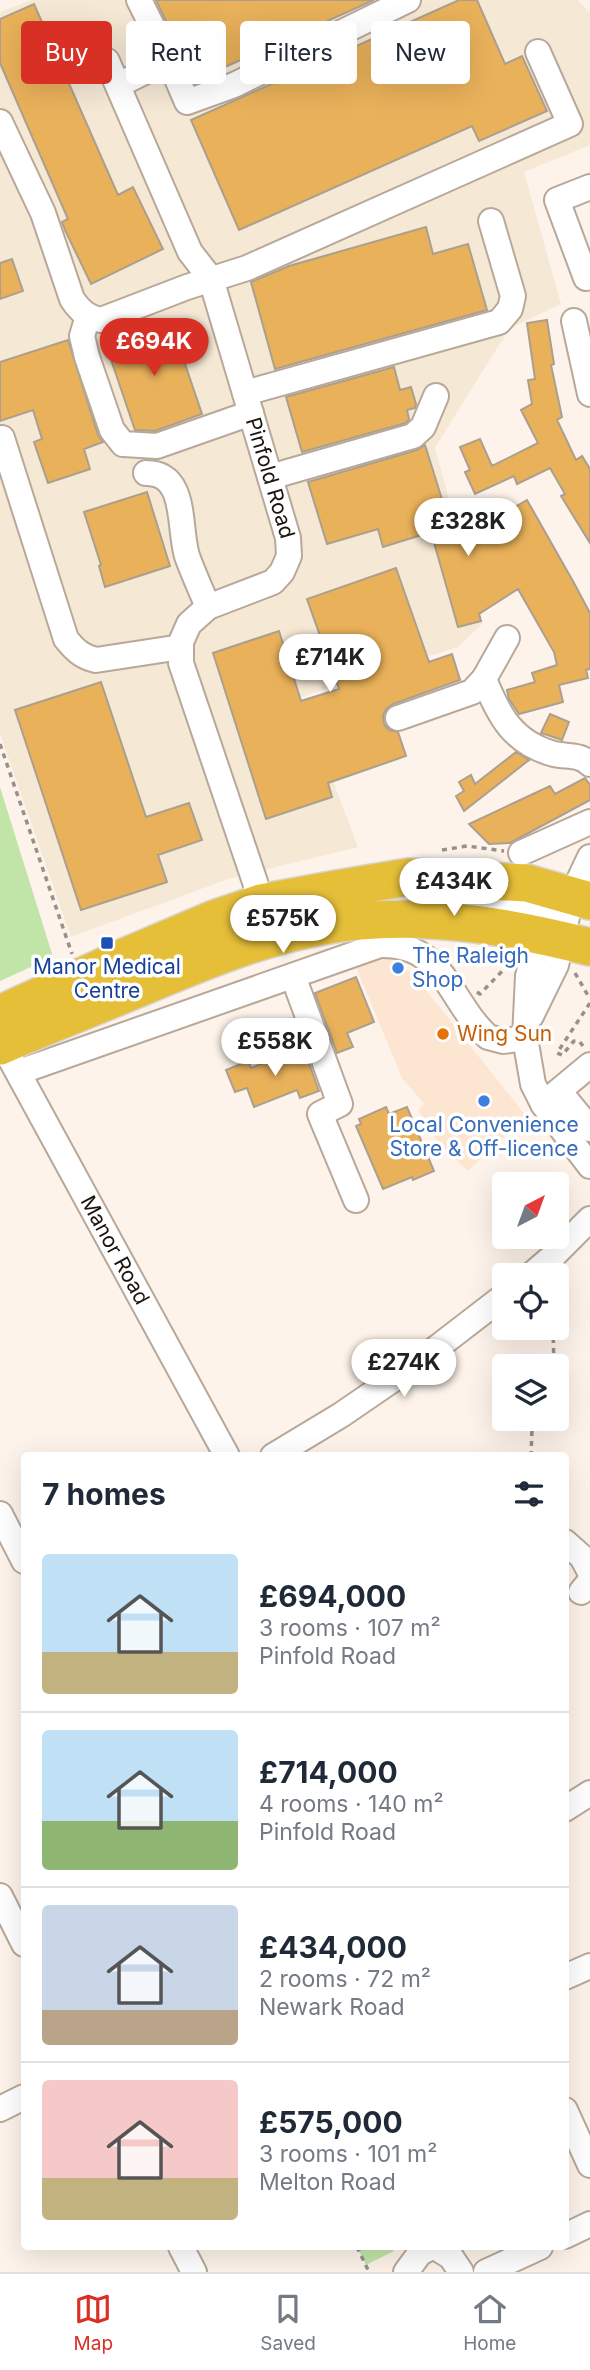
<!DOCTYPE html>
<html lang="en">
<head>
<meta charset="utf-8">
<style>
  :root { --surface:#fff; --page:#f6f6f7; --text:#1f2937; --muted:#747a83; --line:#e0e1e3; --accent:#d93025 }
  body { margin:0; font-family:Inter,sans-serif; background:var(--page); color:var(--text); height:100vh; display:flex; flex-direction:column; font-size:26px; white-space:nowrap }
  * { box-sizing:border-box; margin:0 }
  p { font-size:23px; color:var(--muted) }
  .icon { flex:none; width:38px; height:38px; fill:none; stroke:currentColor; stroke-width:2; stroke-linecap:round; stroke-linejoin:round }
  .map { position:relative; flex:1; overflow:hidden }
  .panel { position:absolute; left:21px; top:1452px; width:548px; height:798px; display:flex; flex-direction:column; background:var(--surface); border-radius:7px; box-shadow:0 7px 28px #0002 }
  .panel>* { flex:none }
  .banner { position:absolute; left:21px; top:21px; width:550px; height:63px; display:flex; gap:14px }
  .needle { width:46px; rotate:41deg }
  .buttons { position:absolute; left:492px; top:1172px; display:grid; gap:14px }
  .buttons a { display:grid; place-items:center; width:77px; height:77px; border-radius:7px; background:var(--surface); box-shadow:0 7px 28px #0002; font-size:35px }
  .price { position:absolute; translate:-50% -60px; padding:0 16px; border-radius:24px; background:#fff; color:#222; font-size:23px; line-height:46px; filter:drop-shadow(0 2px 4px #0008) }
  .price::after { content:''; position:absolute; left:50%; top:42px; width:21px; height:16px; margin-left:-10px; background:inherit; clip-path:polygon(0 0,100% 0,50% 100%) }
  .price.selected { background:var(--accent); color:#fff }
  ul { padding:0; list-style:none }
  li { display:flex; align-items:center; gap:21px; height:175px; padding:0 21px }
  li+li { border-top:2px solid var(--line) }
  li span { display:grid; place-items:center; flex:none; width:196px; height:140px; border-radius:7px; color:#555 }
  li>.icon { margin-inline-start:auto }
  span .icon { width:84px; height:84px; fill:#fffc; stroke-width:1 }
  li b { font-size:30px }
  h2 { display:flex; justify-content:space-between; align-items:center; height:84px; padding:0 21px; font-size:30px }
  .pill { padding:0 24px; border-radius:7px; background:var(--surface); box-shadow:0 7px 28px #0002; font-size:24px; line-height:63px }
  .pill.selected { background:var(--accent); color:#fff }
  .dock { display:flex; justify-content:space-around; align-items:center; height:98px; border-top:2px solid var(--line); background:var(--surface); font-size:19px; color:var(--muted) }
  .dock a { display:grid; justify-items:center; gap:4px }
  .dock .selected { color:var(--accent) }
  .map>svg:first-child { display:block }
  .built { fill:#fde6d1 }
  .industrial { fill:#f5e9d5 }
  .green { fill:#c1e4a8 }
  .building { fill:#e9b15a; stroke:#ab9f8e; stroke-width:2 }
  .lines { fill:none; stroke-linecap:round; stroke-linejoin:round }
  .minor-casing { stroke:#b8a899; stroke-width:28 }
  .highway-casing { stroke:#d6d5d4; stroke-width:40 }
  .path { stroke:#989089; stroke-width:3.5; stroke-dasharray:5 5; stroke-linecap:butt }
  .minor { stroke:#fff; stroke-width:24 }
  .highway { stroke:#e6bf39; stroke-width:37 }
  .transit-dot { fill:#1a4fb4; stroke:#fff; stroke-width:2.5 }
  .shop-dot { fill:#3f7fe0; stroke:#fff; stroke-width:2.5 }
  .food-dot { fill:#e8710a; stroke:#fff; stroke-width:2.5 }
  .labels { text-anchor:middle; stroke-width:7; stroke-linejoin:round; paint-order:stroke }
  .street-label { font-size:21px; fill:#1b1510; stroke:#fff }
  .shop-label { font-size:21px; fill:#366cbe; stroke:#fff; text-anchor:start }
  .transit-label { font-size:21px; fill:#164399; stroke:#fff }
  .food-label { font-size:21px; fill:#c56008; stroke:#fff; text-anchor:start }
</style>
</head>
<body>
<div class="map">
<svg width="590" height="2272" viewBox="0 0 590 2272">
  <rect width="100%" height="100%" fill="#fdf3ea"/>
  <path class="built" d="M386,957L414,975L526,1116L468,1171L440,1145L418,1111L424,1104L402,1078L356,967Z"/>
  <path class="industrial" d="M31,0H578L590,13V145L524,172L561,304L509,329L435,448L483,623L458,647L301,697L358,847L228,879L71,937L0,734V12Z"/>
  <path class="green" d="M0,787L53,957L0,981Z
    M357,2247H392L394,2251L366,2265Z"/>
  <path class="building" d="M156,0H374L194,81Z
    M459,0H477L505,64L522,56L547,111L479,141L472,126L239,230L191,120Z
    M34,4L118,195L133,187L163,249L91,284L65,230L62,222L68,219L0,63V19Z
    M426,227L433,254L468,244L487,310L275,369L251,282L289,266Z
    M12,259L23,291L0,299V263Z
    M170,320L202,414L155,431L135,430L105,342Z
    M547,320L554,364L551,365L562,417L557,420L576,460L582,456L590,469V543L561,496L565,494L550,468L517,484L514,476L475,494L465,472L470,470L460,447L480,439L492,466L538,443L521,410L532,404L528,380L535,379L527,323Z
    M68,340L98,435L103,442L84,449L90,469L48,483L34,442L42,439L33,410L0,421V362Z
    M394,367L400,390L411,387L416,404L415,408L407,410L409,419L406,423L302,452L286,397Z
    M425,445L446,512L450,511L459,539L527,500L574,583L590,613V669L586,670L588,678L559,685L563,702L519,714L509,699L507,690L535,682L532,673L557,665L554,652L518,589L479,614L481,621L458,627L431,532L383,547L378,529L327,544L308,482L417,450Z
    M147,492L170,566L105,587L99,566L101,565L84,512Z
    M396,568L429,662L452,654L460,680L393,704L386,709L383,716L384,724L389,730L398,732L406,756L328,783L332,797L266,819L213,653L279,631L301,701L339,689L307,599Z
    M101,682L146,817L189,803L202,840L158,855L167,882L81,910L15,710Z
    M550,714L569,722L562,740L541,733Z
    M516,752L529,760L464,811L456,796L464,791L459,782L471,775L475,784Z
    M585,778L590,785V800L510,843L489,844L469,824L550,786L555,794Z
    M356,977L374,1022L347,1033L353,1047L337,1053L315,993Z
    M303,1047L319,1091L300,1098L297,1090L254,1107L247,1088L235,1092L226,1070L248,1061L251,1068Z
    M386,1107L389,1114L407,1107L434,1171L413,1180L412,1177L383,1189L356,1126L361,1124L359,1119Z"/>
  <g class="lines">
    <defs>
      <g id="minor">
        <path d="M139,0L169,60L187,102L234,85L408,0"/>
        <path id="s1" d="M107,61L190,252L211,279L288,538L289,556L282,572L273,582L208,607L189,624L181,642V663L255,882L264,917"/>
        <path d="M118,85L169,60"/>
        <path d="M0,122L43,213L72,299C80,311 87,317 101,320L187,287L247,268L570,124L538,52"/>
        <path d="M590,187L557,200L586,278L590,277"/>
        <path d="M88,316L82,336L87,357L112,430L123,444L157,446L251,413"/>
        <path d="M574,321L590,394"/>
        <path d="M245,393L499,322L510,309L513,296L491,221"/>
        <path d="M2,438L66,639C75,650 82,657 96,660L181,647"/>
        <path d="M146,473C188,473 178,527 187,556C193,573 201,590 208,607"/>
        <path d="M270,477L413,436L423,427L436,396"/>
        <path d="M507,638L484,679C499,716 513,743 554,754C567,757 580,754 590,764"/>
        <path d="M398,718L472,692L484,679"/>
        <path d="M521,853L590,822"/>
        <path d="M452,895C484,899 543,901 559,932"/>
        <path d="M572,895L540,934L528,976L525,1038L533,1084L543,1104L590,1166"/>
        <path d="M293,976L340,1104L320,1114L356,1200"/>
        <path d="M531,1016L556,965L572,895L590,857"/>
        <path id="s2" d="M10,1058L227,1456"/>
        <path d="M19,1072L380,945C445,943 447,999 488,1037L503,1041L525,1038"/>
        <path d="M559,1091L590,1129"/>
        <path d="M543,1104L590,1065"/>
        <path d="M530,1276L551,1258L590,1219"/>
        <path d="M273,1456L341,1415L417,1363L504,1296"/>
        <path d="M0,1514L24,1561"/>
        <path d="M565,1542L582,1557L590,1572"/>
        <path d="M581,1592L590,1581"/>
        <path d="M565,1809L590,1793"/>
        <path d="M0,1896L24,1944"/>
        <path d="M565,1977L590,1966"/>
        <path d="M0,2109L24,2097"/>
        <path d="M565,2110L590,2165"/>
        <path d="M565,2236L590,2224"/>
        <path d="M181,2247L194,2272"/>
        <path d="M435,2247L451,2257L461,2272"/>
        <path d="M406,2272L420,2253L432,2247"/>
        <path d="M486,2272L540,2247"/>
      </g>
      <path id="highway" d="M0,1014L122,958L214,919L261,903L331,890L408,877L527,883L590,901
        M0,1046C45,1026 92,1008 137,989C209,959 281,928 359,921C438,914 515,928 590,947"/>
    </defs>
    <use href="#minor" class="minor-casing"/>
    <use href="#highway" class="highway-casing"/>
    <path class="path" d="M0,744L72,954
      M442,850L467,846L504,851
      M575,973L590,999
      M477,992L480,994L509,964
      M583,1046L579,1041H574L562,1055L557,1053L590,1003
      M553,1328L554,1367
      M531,1456L532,1429L545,1419
      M357,2247L369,2272"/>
    <use href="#minor" class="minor"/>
    <use href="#highway" class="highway"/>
  </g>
  <rect class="transit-dot" x="100" y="936" width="14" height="14" rx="3.5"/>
  <g class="shop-dot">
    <circle cx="398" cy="968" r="7"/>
    <circle cx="484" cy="1101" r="7"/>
  </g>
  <circle class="food-dot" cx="443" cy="1034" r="7"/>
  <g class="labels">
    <g class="street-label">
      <text dy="7" stroke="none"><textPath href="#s1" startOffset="450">Pinfold Road</textPath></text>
      <text dy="7" stroke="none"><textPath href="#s2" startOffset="219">Manor Road</textPath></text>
    </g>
    <g class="shop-label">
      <text x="412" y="963">The Raleigh<tspan x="412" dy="24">Shop</tspan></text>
      <text x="484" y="1132" text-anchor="middle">Local Convenience<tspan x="484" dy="24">Store &amp; Off-licence</tspan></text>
    </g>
    <g class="transit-label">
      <text x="107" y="974">Manor Medical<tspan x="107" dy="24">Centre</tspan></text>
    </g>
    <g class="food-label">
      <text x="457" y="1041">Wing Sun</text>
    </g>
  </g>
</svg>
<div class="buttons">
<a><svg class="needle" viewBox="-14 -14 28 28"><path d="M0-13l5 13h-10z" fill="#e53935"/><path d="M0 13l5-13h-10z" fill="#747a83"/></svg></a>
<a><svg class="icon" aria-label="locate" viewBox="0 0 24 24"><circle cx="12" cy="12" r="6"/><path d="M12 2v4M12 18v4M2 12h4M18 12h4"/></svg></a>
<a><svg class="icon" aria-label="layers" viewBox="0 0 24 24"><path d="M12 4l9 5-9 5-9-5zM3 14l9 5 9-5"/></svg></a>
</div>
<b class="price selected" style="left:154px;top:378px">£694K</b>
<b class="price" style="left:468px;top:558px">£328K</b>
<b class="price" style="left:330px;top:694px">£714K</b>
<b class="price" style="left:454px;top:918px">£434K</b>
<b class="price" style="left:283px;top:955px">£575K</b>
<b class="price" style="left:275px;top:1078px">£558K</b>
<b class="price" style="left:404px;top:1399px">£274K</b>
<div class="banner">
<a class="pill selected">Buy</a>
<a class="pill">Rent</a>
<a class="pill">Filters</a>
<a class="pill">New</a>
</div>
<section class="panel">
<h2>7 homes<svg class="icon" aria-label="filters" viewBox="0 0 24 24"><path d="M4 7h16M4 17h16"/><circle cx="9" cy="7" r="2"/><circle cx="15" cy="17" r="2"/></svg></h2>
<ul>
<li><span style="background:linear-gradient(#bfe0f5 70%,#c2b280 0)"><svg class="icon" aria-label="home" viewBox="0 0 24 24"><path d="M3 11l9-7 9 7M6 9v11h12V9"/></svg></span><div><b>£694,000</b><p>3 rooms · 107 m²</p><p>Pinfold Road</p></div></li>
<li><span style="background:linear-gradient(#bfe0f5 65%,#8fb573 0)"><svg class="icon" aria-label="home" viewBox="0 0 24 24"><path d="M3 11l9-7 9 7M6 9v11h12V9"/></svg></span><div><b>£714,000</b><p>4 rooms · 140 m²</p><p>Pinfold Road</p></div></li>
<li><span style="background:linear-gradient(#c9d6e8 75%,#b9a48a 0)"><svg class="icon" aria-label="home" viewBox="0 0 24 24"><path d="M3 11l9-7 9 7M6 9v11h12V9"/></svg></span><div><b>£434,000</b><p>2 rooms · 72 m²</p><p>Newark Road</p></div></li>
<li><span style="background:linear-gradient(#f6c9c9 70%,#c2b280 0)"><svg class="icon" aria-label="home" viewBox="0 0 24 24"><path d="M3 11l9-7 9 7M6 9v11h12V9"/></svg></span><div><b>£575,000</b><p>3 rooms · 101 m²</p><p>Melton Road</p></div></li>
</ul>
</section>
</div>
<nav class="dock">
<a class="selected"><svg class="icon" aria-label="map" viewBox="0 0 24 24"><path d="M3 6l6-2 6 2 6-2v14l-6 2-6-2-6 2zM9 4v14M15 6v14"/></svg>Map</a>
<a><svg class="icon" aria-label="saved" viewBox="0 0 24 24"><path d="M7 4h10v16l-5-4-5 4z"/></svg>Saved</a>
<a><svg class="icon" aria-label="home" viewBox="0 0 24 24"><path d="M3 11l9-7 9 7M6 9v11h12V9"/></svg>Home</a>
</nav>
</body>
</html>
